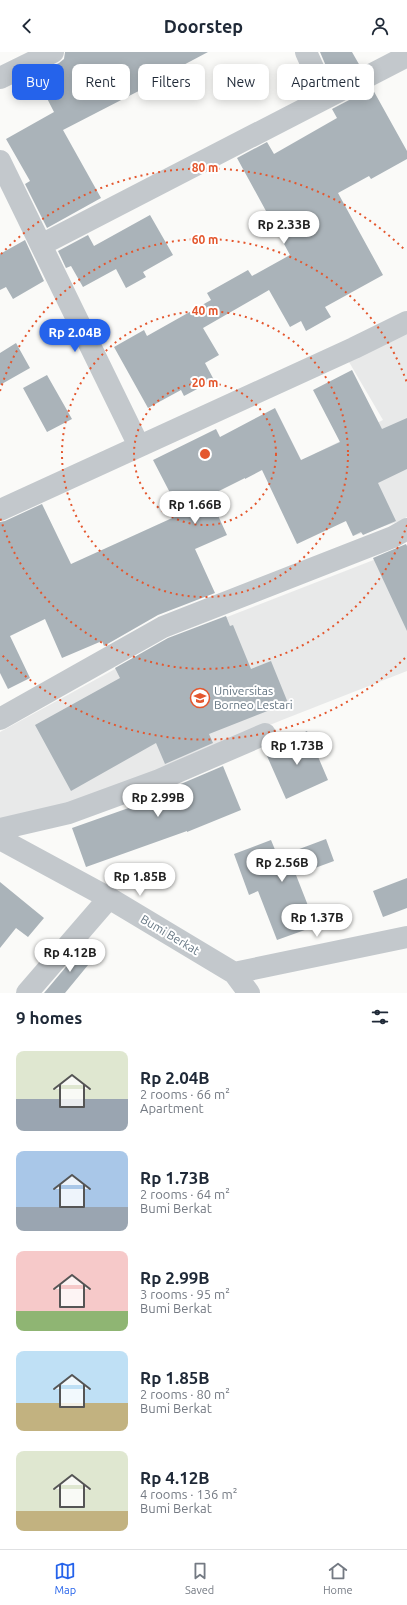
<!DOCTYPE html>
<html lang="en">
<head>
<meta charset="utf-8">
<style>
  :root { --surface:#fff; --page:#f6f6f7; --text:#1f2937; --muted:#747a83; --line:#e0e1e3; --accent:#2563eb }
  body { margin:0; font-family:Ubuntu,sans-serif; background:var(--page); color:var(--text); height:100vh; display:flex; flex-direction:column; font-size:15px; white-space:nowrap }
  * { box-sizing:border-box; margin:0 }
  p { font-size:13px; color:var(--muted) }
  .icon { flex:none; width:22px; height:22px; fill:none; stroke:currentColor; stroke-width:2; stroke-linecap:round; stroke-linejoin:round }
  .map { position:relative; height:941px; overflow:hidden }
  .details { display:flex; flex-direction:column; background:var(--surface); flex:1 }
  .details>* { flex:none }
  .hud { position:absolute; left:12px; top:12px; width:383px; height:36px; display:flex; gap:8px }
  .price { position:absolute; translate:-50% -34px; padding:0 9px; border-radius:14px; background:#fff; color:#222; font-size:13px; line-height:26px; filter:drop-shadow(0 1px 2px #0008) }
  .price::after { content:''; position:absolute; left:50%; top:24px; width:12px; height:9px; margin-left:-6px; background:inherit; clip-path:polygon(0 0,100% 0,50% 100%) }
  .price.selected { background:var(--accent); color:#fff }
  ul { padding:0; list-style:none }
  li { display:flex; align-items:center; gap:12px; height:100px; padding:0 16px }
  li span { display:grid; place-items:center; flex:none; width:112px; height:80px; border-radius:8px; color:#555 }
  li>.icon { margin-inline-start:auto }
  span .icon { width:48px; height:48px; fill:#fffc; stroke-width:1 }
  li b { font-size:17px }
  h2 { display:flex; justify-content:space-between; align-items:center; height:48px; padding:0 16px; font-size:17px }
  .tag { padding:0 14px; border-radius:8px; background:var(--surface); box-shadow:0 2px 10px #0003; font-size:14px; line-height:36px }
  .tag.selected { background:var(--accent); color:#fff }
  header { display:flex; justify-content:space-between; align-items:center; height:52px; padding:0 16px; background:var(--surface); font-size:18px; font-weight:600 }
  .dock { display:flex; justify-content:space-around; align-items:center; height:56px; border-top:1px solid var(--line); background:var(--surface); font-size:11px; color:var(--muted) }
  .dock a { display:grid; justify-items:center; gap:2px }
  .dock .selected { color:var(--accent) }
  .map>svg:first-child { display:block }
  .built { fill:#e8e9e9 }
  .building { fill:#aab3b9 }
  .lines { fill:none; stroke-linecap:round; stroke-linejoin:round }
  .minor { stroke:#c3c8cc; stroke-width:22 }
  .ring { fill:none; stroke:#e4572e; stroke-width:2; stroke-dasharray:2 4 }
  .labels { text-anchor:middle; stroke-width:4; stroke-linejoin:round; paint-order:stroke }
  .poi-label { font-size:12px; fill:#657683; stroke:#fff; text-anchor:start }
  .street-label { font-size:12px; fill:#657683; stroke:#fff }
  .centre { fill:#e4572e; stroke:#fff; stroke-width:2 }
  .ring-label { font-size:12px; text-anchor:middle; font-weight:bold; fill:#e4572e; stroke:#fff; stroke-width:4; stroke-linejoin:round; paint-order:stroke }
</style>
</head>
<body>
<header><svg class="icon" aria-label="back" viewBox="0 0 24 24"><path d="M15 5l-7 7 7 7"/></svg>Doorstep<svg class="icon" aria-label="person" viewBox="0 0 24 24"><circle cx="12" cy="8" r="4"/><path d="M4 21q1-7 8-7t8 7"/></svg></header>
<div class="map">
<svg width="407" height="941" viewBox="0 0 407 941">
  <rect width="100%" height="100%" fill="#fafaf8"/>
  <path class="built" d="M407,281V465L400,469L353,484L314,402L383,368L349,310Z
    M407,495V619L282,668L159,718L66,753L0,768V680L168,588Z"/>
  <path class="building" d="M65,0H208L159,26L160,28L63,78L101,146L47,176L25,132L30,129L6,87L54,60L35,23L59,11L64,7Z
    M320,0H352L360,14L332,28Z
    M372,36L407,99V107L371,127L369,124L338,141L383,223L325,255L331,265L306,279L301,269L290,275L269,238L203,276L219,303L205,311L214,328L184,344L181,338L148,356L114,295L144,278L147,284L211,248L207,241L248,218L252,224L290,203L237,106L267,90L274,102L337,66L332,57Z
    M150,163L173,203L143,220L146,225L126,236L116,217L83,235L71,214L66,216L58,199L88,183L94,194Z
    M25,188L44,229L13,247L6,235L0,238V202Z
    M16,291L30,316L0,333V301Z
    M352,318L382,377L407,366V417L378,431L396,469L363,483L361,480L353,484L346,469L297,492L262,418L245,427V426L209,444L227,483L195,497L215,541L158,563L104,594L102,589L62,606L45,567L10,584L30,626L8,637L0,621V470L5,469L42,452L71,512L181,462L153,408L216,377L220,385L275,356L301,408L340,390L313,338Z
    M47,323L72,367L47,380L23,336Z
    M406,492L407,494V579L373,506Z
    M226,564L230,574L233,573L251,617L271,609L288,651L209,682L213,691L165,712L156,691L71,739L35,673L120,626L115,616L168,586Z
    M307,679L328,728L286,747L267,704L282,697L280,692Z
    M223,714L241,758L187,780V779L86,815L72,776L171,741L169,737Z
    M326,787L334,809L296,823L316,874L277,888L258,839L249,843L234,802L271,788L278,805Z
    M407,826V856L383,865L373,839Z
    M0,830L44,866L28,885L16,876L0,896Z
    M81,897L93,907L65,941H44Z"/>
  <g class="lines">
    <path class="minor" d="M306,0L326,45
      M0,26L53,0
      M0,109L139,394
      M41,193L407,4
      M0,458L354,296L407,270
      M0,667L163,575L393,485L407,477
      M0,777L69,761L159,728L265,682
      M0,787L109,846L234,921L249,941
      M234,921L407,885
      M27,941L109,846"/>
  </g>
  <g class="ring">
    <circle cx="205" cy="402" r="71"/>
    <circle cx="205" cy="402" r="143"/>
    <path d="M407 473A214 214 0 0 1 0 465M0 339A214 214 0 0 1 407 331"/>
    <path d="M405 606A286 286 0 0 1 1 602M1 202A286 286 0 0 1 405 198"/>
  </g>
  <defs>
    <symbol id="university-ring" viewBox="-11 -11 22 22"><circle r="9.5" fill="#fff" stroke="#e4572e" stroke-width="1.5"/><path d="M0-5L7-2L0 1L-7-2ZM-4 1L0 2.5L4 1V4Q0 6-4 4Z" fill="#e4572e"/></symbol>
  </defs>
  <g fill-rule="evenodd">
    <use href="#university-ring" x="189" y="635" width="22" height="22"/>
  </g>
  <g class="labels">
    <g class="poi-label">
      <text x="214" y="643">Universitas<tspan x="214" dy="14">Borneo Lestari</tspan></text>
    </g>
    <g class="street-label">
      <text transform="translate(170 883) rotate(31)" y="4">Bumi Berkat</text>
    </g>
  </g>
  <circle cx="205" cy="402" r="6" class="centre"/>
  <g class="ring-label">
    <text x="205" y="120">80 m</text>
    <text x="205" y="192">60 m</text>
    <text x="205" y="263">40 m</text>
    <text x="205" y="335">20 m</text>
  </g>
</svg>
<b class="price" style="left:284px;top:193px">Rp 2.33B</b>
<b class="price selected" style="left:75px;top:301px">Rp 2.04B</b>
<b class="price" style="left:195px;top:473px">Rp 1.66B</b>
<b class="price" style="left:297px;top:714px">Rp 1.73B</b>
<b class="price" style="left:158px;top:766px">Rp 2.99B</b>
<b class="price" style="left:282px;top:831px">Rp 2.56B</b>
<b class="price" style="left:140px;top:845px">Rp 1.85B</b>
<b class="price" style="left:317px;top:886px">Rp 1.37B</b>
<b class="price" style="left:70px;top:921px">Rp 4.12B</b>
<div class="hud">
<a class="tag selected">Buy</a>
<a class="tag">Rent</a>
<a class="tag">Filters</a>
<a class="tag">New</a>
<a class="tag">Apartment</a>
</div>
</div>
<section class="details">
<h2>9 homes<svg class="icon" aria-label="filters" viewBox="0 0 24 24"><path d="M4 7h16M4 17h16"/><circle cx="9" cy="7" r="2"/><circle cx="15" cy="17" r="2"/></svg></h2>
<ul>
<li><span style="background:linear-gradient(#dfe7d0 60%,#9aa5b1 0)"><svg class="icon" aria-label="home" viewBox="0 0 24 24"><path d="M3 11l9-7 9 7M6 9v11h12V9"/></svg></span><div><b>Rp 2.04B</b><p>2 rooms · 66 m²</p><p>Apartment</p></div></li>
<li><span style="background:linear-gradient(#a9c7e8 70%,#9aa5b1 0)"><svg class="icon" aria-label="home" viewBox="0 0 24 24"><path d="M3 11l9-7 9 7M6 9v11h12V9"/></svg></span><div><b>Rp 1.73B</b><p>2 rooms · 64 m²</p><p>Bumi Berkat</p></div></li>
<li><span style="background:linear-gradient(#f6c9c9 75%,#8fb573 0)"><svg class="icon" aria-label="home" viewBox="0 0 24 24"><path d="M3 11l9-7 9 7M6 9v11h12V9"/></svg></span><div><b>Rp 2.99B</b><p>3 rooms · 95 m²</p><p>Bumi Berkat</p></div></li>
<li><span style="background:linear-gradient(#bfe0f5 65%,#c2b280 0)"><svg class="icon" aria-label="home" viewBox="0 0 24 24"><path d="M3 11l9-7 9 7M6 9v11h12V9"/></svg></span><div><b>Rp 1.85B</b><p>2 rooms · 80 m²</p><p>Bumi Berkat</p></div></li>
<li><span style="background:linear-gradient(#dfe7d0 75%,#c2b280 0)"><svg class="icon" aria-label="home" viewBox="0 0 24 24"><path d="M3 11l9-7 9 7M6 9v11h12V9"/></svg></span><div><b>Rp 4.12B</b><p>4 rooms · 136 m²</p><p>Bumi Berkat</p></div></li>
</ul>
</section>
<nav class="dock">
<a class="selected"><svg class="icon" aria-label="map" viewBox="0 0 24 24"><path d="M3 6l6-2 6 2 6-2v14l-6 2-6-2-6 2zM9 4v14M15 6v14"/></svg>Map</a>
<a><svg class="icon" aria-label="saved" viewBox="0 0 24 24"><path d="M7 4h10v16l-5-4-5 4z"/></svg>Saved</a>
<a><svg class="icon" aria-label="home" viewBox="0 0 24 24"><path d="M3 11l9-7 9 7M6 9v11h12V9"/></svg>Home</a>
</nav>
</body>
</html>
